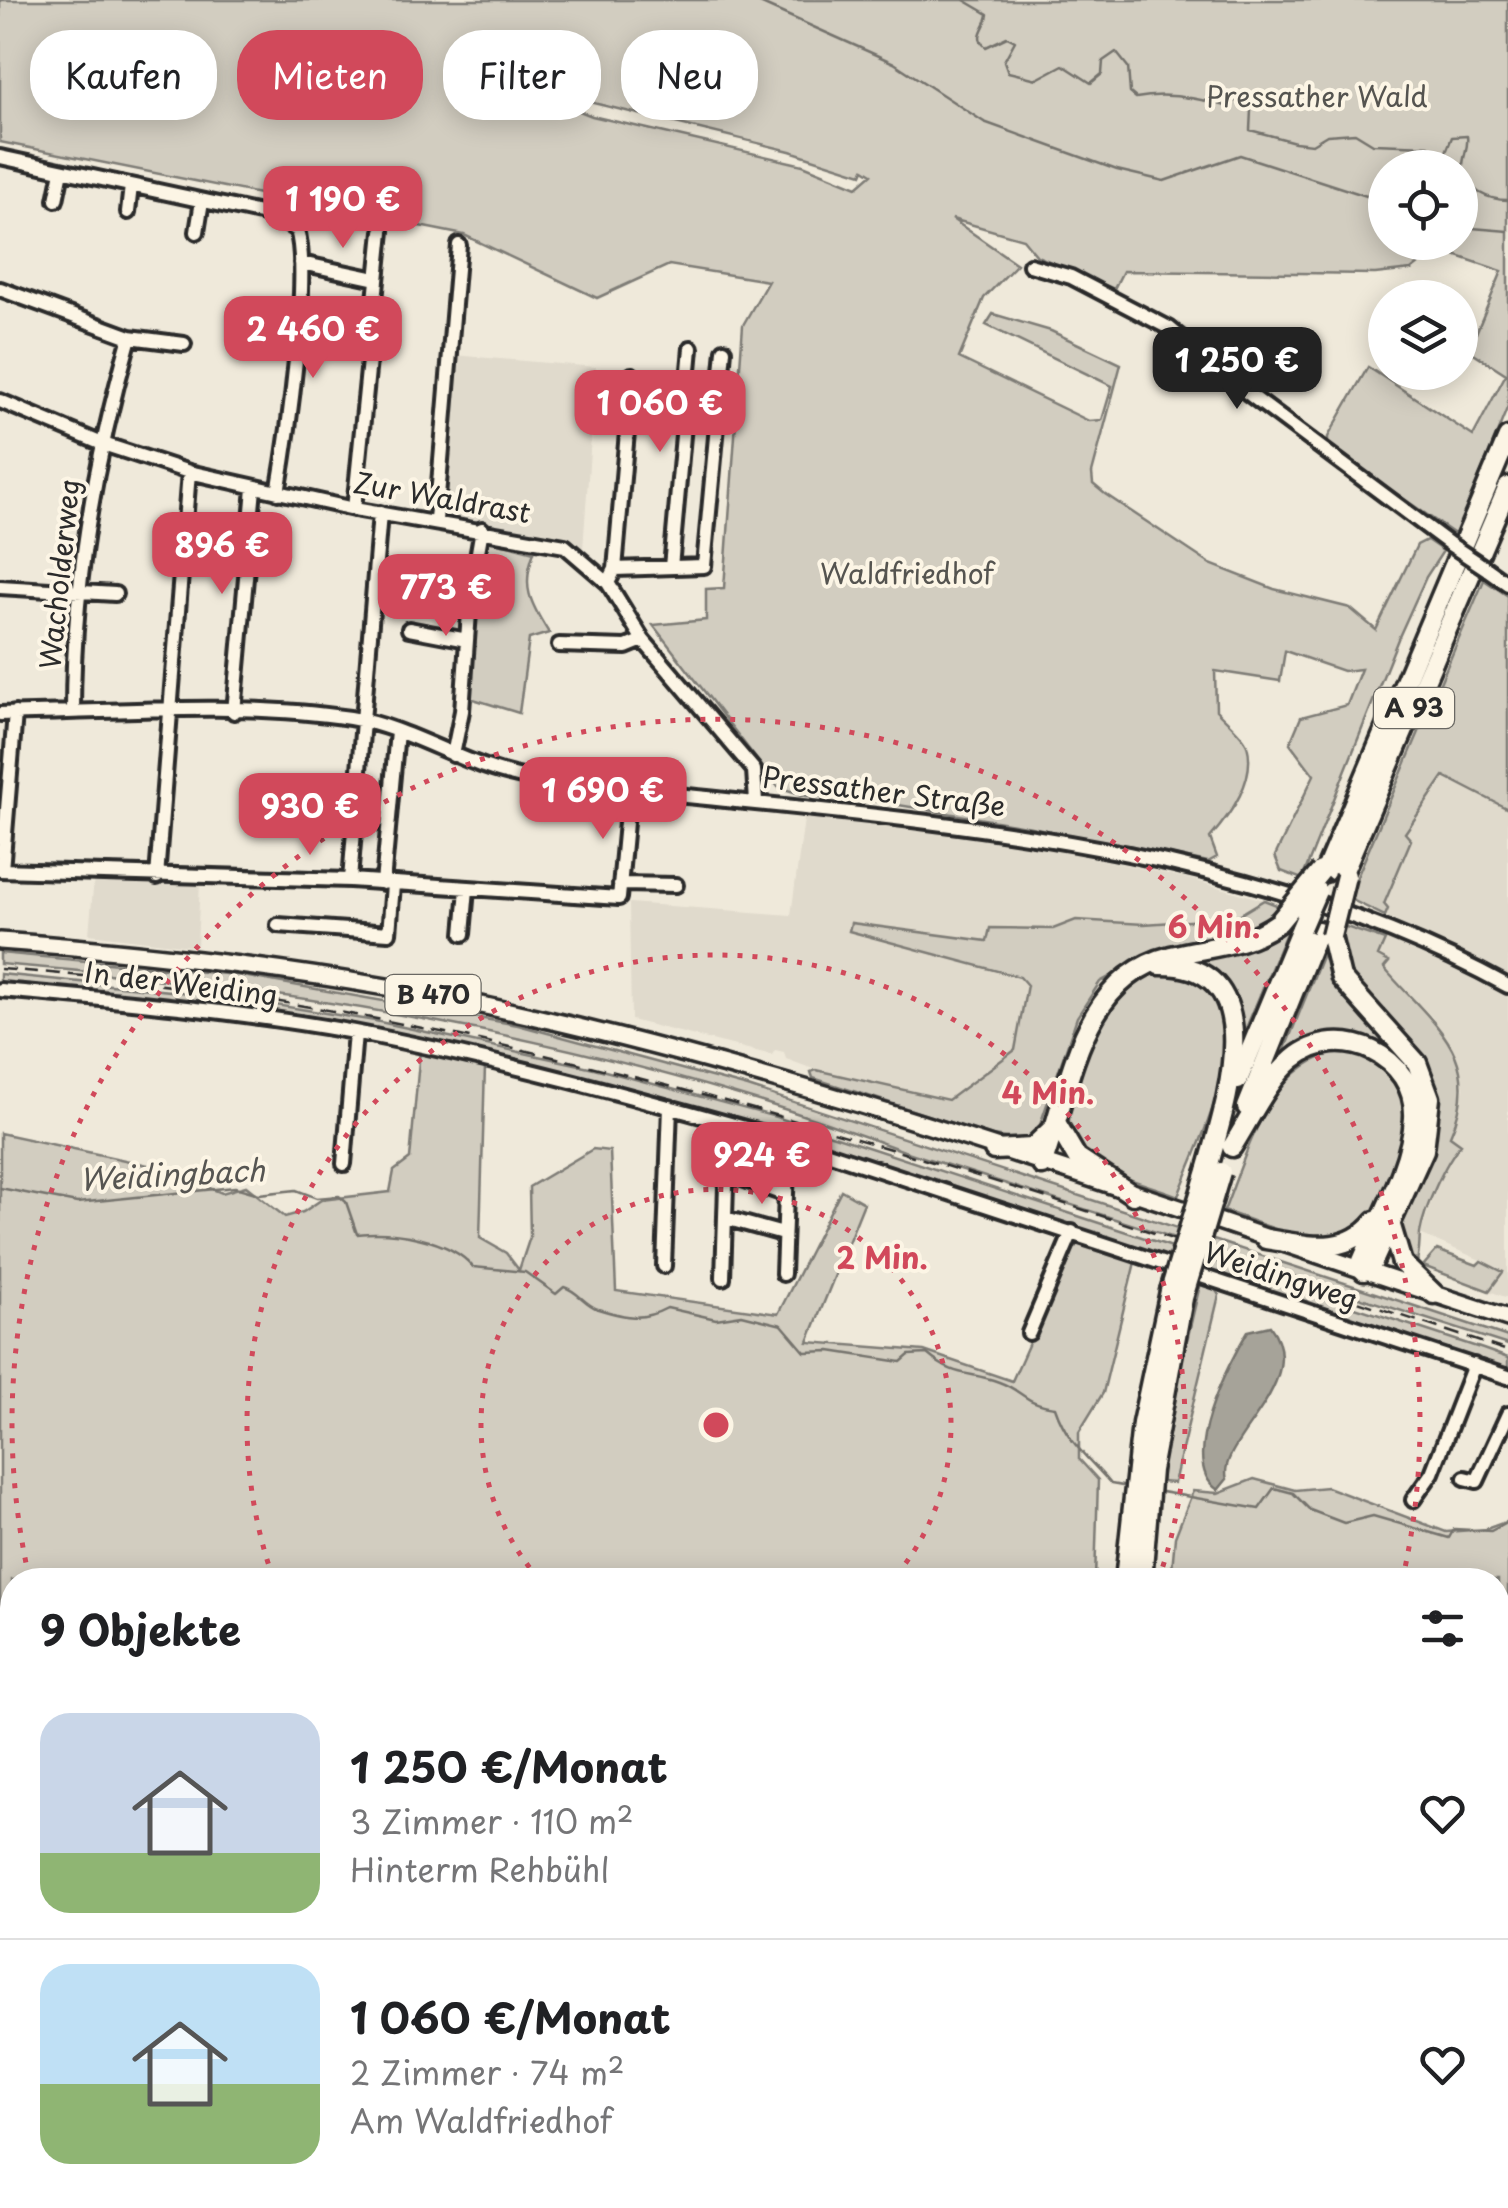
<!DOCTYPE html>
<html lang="de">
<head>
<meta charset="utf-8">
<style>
  :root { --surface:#fff; --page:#f2f2f2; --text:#202124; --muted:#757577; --line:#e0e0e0; --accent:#d1495b }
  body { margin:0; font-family:"Playpen Sans",sans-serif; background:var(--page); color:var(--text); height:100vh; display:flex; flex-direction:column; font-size:38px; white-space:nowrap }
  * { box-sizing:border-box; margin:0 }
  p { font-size:32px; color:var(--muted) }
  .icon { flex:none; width:55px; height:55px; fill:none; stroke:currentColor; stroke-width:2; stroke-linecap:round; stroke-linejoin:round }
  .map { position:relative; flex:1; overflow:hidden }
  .panel { position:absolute; left:0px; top:1568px; width:1510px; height:642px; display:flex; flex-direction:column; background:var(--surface); border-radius:40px 40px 0 0; box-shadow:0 5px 25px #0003 }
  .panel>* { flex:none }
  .banner { position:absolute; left:30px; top:30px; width:1000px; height:90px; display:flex; gap:20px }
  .controls { position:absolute; left:1368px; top:150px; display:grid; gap:20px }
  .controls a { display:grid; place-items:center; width:110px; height:110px; border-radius:50%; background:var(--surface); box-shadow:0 5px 25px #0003; font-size:50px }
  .price { position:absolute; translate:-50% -85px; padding:0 22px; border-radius:20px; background:var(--accent); color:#fff; font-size:32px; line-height:65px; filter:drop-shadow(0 2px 5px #0008) }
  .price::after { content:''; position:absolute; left:50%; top:60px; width:30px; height:22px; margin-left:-15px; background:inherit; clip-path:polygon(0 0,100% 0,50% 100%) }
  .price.active { background:#222; color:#fff }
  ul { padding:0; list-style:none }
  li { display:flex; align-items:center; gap:30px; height:250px; padding:0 40px }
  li+li { border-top:2px solid var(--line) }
  li span { display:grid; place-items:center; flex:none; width:280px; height:200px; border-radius:30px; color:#555 }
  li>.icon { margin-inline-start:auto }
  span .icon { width:120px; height:120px; fill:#fffc; stroke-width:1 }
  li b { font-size:42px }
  h2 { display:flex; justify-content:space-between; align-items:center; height:120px; padding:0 40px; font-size:42px }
  .tag { padding:0 35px; border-radius:40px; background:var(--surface); box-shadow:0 5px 25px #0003; font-size:35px; line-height:90px }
  .tag.active { background:var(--accent); color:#fff }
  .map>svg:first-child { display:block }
  .built { fill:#e0dacc }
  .green { fill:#d2cdc0; stroke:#7e7c76; stroke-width:2.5; fill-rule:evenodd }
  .water { fill:#a6a399; stroke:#75736d; stroke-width:2.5 }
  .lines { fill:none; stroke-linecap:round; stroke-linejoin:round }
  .stream { stroke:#75736d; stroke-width:2.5 }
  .runway { stroke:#8d8a82; stroke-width:65 }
  .minor-casing { stroke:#2b2b2b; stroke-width:20 }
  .major-casing { stroke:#2b2b2b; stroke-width:22 }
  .highway-casing { stroke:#2b2b2b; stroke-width:25 }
  .minor { stroke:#fcf5e5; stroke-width:12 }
  .major { stroke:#fcf5e5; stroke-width:15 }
  .highway { stroke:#fcf5e5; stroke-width:18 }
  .rail { stroke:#2b2b2b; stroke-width:2.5; stroke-dasharray:15 8; stroke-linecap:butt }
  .minor-bridge-casing { stroke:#2b2b2b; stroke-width:20; stroke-linecap:butt }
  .highway-bridge-casing { stroke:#2b2b2b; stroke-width:25; stroke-linecap:butt }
  .minor-bridge { stroke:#fcf5e5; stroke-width:12 }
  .highway-bridge { stroke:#fcf5e5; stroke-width:18 }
  .ring { fill:none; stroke:#d1495b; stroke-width:5; stroke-dasharray:5 10 }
  .labels { text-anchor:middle; stroke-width:8; stroke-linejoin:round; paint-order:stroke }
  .shield { fill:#fcf5e5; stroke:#6a6863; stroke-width:2.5 }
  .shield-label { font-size:25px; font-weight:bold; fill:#2b2b2b }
  .park-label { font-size:28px; fill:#555450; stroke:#fcf5e5 }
  .street-label { font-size:28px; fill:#2b2b2b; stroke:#fcf5e5 }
  .water-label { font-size:30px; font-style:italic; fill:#565552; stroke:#fcf5e5 }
  .centre { fill:#d1495b; stroke:#fcf5e5; stroke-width:5 }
  .ring-label { font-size:30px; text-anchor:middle; font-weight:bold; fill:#d1495b; stroke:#fcf5e5; stroke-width:8; stroke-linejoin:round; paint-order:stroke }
</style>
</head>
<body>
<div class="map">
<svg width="1508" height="2208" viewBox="0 0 1508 2208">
  <rect width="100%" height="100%" fill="#efe9da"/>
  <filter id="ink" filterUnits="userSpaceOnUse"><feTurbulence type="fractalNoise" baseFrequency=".01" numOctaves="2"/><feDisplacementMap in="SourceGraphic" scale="20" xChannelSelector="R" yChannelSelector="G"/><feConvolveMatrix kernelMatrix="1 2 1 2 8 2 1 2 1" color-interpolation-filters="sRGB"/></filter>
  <g filter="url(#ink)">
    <path class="built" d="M453,355L596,367L583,549L571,541L512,527L444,515Z
      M1444,775L1508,809V976L1385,916L1388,909L1383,905L1411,840L1405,833Z
      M805,812L986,834L1186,878L1264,900L1234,917L1144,924L1076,920L1053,929L990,928L987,941L851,923L1020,977L1027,984L1015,1051L948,1100L816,1070L786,1059L784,1052L775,1050L772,1055L631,1020L629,903L791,915Z
      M94,878L200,882L197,947L89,934Z
      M1386,938L1471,973L1508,993V1298L1489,1291L1499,1268L1420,1234L1445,1162L1460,1145L1449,1135L1464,1088L1454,1055L1432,1017L1384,968L1389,963L1378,957Z
      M0,1740L12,1753V2140L0,2122Z
      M55,2198H174L182,2208H62Z"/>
    <path class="green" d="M0,0H1508V406L1456,535L1328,446V437L1368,367L1473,436L1506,374L1469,350L1502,271L1448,253L1454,247L1445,244L1411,270L1375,274L1123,271L1114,289L1037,256L1023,239L952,219L1017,264L984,298L959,358L1089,421L1102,420L1112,386L986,325L993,314L1051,331L1121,364L1092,473L1093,484L1105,494L1210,564L1274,589L1350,608L1376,630L1417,545L1427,540L1443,551L1426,577L1398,639L1302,879L1281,871L1275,856L1314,775L1290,743L1301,717L1347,705L1361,669L1343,671L1285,651L1280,681L1215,671L1216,710C1225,720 1244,735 1247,745C1257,779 1230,815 1210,838L1217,857L1208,862L1026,826L862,799L806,796L778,787L653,625L706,620V589L724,588L743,325L768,281L669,265L597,298L464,235L0,142ZM577,99L790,151L862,174L864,169L872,174L857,187L803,165L592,116L572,108ZM1385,168H1460V242H1385Z
      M489,540L534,552C521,586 530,603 549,633L529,639L519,713L470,698L474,610Z
      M1484,580L1508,596V809L1444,776L1405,833L1411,840L1384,904L1388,909L1385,916L1348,898Z
      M1264,900L1284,908L1258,929L1154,953L1100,982L1077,1017L1040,1125L1027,1141L992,1136L813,1078L811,1072L816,1070L948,1100L1015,1050L1027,985L1020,977L849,931L851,923L987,941L990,928L1053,929L1076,920L1144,924L1234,918Z
      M1292,923L1286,933L1241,1040C1239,995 1221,982 1184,961L1261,945Z
      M1343,926L1385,940L1378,956L1389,962L1384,968C1432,1024 1486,1055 1450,1136L1461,1144C1445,1162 1424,1209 1420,1233C1419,1245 1420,1253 1416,1265C1408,1255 1398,1245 1400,1231C1403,1189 1449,1146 1436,1093C1433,1082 1428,1067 1423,1057C1398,1013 1328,986 1343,926Z
      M1325,949C1336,1005 1421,1044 1422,1097C1422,1114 1416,1134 1414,1151L1394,1055C1347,1023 1324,1045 1278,1066Z
      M0,953L237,975L518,1025L748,1087L1433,1312L1508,1337V1345L904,1151C620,1043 301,988 0,964Z
      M1154,971C1285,973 1204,1129 1178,1196C1148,1183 1086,1173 1071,1139C1060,1116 1093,1021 1111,1002C1123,988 1137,978 1154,971Z
      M0,974L220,996L375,1021L594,1068L776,1117L1483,1349L1508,1358V1369L680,1102L418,1039L104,993L0,984Z
      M420,1050L485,1066L480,1238L506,1253L519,1270L530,1237L529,1187L593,1149L610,1151L616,1291L778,1314L841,1190L864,1203L808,1342L924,1351L1012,1381L1075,1240L1135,1262L1103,1393L1079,1432V1459L1098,1480L1095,1580H12V1753L0,1740V1133L157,1167L222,1193L246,1186L285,1217L303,1212L321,1200L390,1192L394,1171L410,1159Z
      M1343,1051C1444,1072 1400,1156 1370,1219C1335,1261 1266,1224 1224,1211C1248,1151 1269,1062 1343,1051Z
      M1437,1250L1477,1265L1481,1261L1503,1272L1489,1291L1423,1266Z
      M1200,1285H1212L1219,1295L1174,1483L1161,1482L1168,1421Z
      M1254,1479L1295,1490L1327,1487L1446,1532L1486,1529L1508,1521V2208H1457L1455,2198H1498V1580H1171L1175,1537L1193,1491L1218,1493Z
      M323,2198H1191L1193,2208H322Z"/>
    <path class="water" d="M1270,1326C1313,1382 1215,1443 1227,1479L1218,1490C1176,1463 1229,1362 1248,1331Z"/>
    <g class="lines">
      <path class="stream" d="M753,0L894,63L984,122L1117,170L1164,181L1240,155L1385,202
        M964,0L988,14C987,27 972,36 986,47L1007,37L1015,41L1004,61L1008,72L1037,79L1063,65L1091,83L1102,74L1103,61L1116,52L1128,67L1130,93L1136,98C1164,92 1199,98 1226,106L1244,97L1251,110L1250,130L1295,142L1312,144L1327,135L1355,133L1373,144L1429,146L1436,160L1442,162L1452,137L1467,136C1469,148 1462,157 1463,169C1466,191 1489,200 1508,200
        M1460,227L1508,231
        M0,1188L77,1203L235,1187L259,1194L296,1190L317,1198L339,1196L346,1202L357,1234C393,1230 450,1239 473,1267L525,1272L556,1294L564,1287C578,1291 585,1305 598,1309C625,1317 641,1322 667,1308L716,1319L742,1315L782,1325L805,1352L830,1351L901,1362L909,1355L927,1354C955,1378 968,1371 999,1382C1024,1391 1023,1403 1055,1407C1067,1443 1089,1458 1111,1484L1128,1487
        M1156,1491L1259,1509L1274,1488L1293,1493L1310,1510L1344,1523L1373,1516L1449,1538L1454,1529L1491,1531L1508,1522"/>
      <path class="runway" d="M0,2071L12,2088
        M92,2198L99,2208"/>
      <defs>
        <path id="minor" d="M0,157L274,216L297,230C311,274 287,442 278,493
          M56,200L62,171
          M128,212L131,186
          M197,232L202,201
          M301,263L376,279
          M1030,265L1071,277L1169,328L1249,394L1451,545
          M0,289L130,337C95,459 73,583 73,711
          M130,337L184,344
          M0,401L100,443L189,472L354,509L565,546L608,583L643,640L754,770L756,802
          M685,411L719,412
          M354,509L382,231
          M436,520L459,245
          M671,567L691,348
          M615,569L632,375
          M1487,569L1508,584
          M608,583L615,569L704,566L724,350
          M0,587L115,594
          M409,629L467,640
          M559,645L626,647L643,640
          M234,712L254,488
          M0,714C111,712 240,701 350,718C414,728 468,770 534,779C861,820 1211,823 1508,986
          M453,755L462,711L470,598L482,529
          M0,870L350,880L619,898L629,790
          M2,870L15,713
          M157,877L189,472
          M350,880L380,513
          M383,883L397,732
          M620,884L676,885
          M278,925L389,933L393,885
          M463,934L467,889
          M0,990C119,1000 237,1011 354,1032C501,1060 645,1100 788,1140L1508,1377
          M344,1164L355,1033
          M726,1173L784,1194
          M725,1218L783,1234
          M664,1266L670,1107
          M783,1274L788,1140
          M723,1278L728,1124
          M1029,1333L1072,1232
          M1465,1478L1477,1481L1508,1414
          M1413,1500L1432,1473L1474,1365
          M0,1827L12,1833"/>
        <path id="major" d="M0,941C177,954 354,976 527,1015C860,1090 1184,1213 1508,1318"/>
        <path id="highway" d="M1325,872L1508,437
          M1342,875L1508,487
          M1331,936L1341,978L1417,1063L1430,1098L1424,1150L1372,1264
          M1159,965C1275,963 1225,1106 1207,1171
          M1238,1080L1301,928
          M1247,1107L1318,931
          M1057,1124L1077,1158L1133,1195
          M1232,1147C1250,1119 1267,1081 1293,1059C1340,1020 1417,1056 1414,1118C1412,1165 1380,1218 1362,1261L1364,1271
          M994,1150L1032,1148L1053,1128
          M1042,1165C1071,1088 1078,979 1171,956C1211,946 1244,947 1279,922
          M1391,1226L1402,1263L1434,1294
          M1266,1239C1308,1245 1345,1257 1375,1221
          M1125,1580L1142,1423L1170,1291
          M1142,1580L1151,1470L1183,1298
          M1215,2198L1219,2208
          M1233,2198L1237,2208"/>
      </defs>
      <use href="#minor" class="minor-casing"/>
      <use href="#major" class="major-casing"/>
      <use href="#highway" class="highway-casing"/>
      <use href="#minor" class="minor"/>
      <use href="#major" class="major"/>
      <use href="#highway" class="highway"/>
      <path class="rail" d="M0,969C527,1006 1011,1187 1508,1351"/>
      <defs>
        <path id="minor-bridge" d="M1451,545L1487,569"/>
        <path id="highway-bridge" d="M1279,922L1321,871
          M1301,928L1317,891
          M1331,936L1346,876
          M1170,1291L1207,1171
          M1183,1298L1221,1172"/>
      </defs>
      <use href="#minor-bridge" class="minor-bridge-casing"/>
      <use href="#highway-bridge" class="highway-bridge-casing"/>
      <use href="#minor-bridge" class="minor-bridge"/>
      <use href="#highway-bridge" class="highway-bridge"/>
    </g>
  </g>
  <g class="ring">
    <path d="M539 1579A235 235 0 1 1 893 1579"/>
    <path d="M273 1578A469 469 0 1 1 1159 1578"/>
    <path d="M29 1577A704 704 0 1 1 1403 1577"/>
  </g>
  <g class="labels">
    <g class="shield">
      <rect x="1374" y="688" width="80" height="40" rx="8"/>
      <rect x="385.5" y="975" width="95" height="40" rx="8"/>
    </g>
    <g class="shield-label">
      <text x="1414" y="717">A 93</text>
      <text x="433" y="1004">B 470</text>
    </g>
    <g class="park-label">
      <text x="1317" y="107">Pressather Wald</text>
      <text x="907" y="584">Waldfriedhof</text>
    </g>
    <g class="street-label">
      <text transform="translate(442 498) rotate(10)" y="10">Zur Waldrast</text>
      <text transform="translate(60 574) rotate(-84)" y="10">Wacholderweg</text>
      <text transform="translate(884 792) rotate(7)" y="10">Pressather Straße</text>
      <text transform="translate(181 984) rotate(7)" y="10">In der Weiding</text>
      <text transform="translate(1281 1276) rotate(18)" y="10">Weidingweg</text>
    </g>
    <g class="water-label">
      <text transform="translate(172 1176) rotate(-3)" y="10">Weidingbach</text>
    </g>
  </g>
  <circle cx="716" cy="1425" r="15" class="centre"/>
  <g class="ring-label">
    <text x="1214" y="938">6 Min.</text>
    <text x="1048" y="1104">4 Min.</text>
    <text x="882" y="1269">2 Min.</text>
  </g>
</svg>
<div class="controls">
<a><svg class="icon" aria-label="locate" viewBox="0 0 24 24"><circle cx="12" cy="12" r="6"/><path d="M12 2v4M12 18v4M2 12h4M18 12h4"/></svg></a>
<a><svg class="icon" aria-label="layers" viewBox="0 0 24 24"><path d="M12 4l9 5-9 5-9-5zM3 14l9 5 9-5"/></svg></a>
</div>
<b class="price" style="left:343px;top:251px">1 190 €</b>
<b class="price" style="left:313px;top:381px">2 460 €</b>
<b class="price active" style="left:1237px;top:412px">1 250 €</b>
<b class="price" style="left:660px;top:455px">1 060 €</b>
<b class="price" style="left:222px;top:597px">896 €</b>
<b class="price" style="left:446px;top:639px">773 €</b>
<b class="price" style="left:603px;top:842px">1 690 €</b>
<b class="price" style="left:310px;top:858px">930 €</b>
<b class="price" style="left:762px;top:1207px">924 €</b>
<div class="banner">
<a class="tag">Kaufen</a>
<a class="tag active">Mieten</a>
<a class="tag">Filter</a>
<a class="tag">Neu</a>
</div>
<section class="panel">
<h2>9 Objekte<svg class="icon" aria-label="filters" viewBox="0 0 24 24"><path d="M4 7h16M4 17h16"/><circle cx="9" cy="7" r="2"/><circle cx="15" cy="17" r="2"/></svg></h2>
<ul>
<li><span style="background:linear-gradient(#c9d6e8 70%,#8fb573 0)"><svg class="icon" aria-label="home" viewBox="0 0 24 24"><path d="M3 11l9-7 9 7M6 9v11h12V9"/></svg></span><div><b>1 250 €/Monat</b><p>3 Zimmer · 110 m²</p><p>Hinterm Rehbühl</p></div><svg class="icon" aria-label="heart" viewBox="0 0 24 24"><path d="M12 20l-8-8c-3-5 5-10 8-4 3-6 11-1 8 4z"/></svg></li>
<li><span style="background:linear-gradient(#bfe0f5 60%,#8fb573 0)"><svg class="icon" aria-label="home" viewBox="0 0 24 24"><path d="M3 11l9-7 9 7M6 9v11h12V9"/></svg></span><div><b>1 060 €/Monat</b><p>2 Zimmer · 74 m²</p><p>Am Waldfriedhof</p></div><svg class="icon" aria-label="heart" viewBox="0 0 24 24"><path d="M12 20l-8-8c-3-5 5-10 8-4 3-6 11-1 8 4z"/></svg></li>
</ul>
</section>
</div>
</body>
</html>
